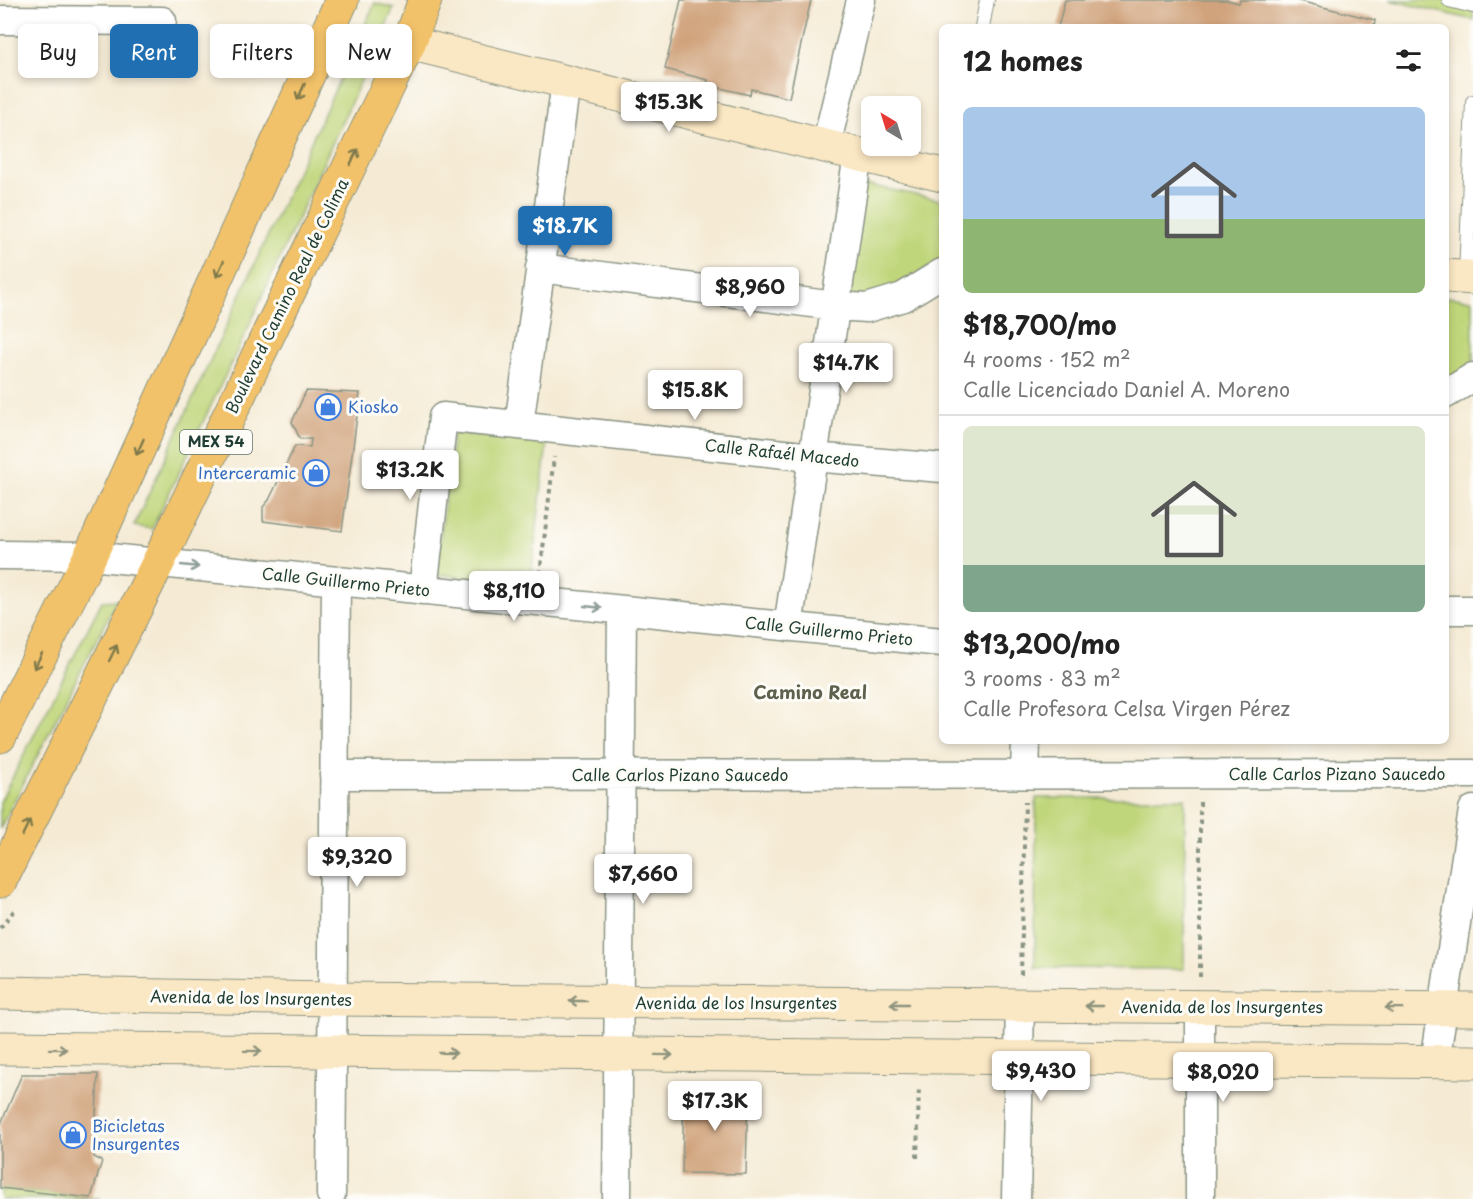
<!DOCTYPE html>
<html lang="en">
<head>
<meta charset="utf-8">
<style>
  :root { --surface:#fff; --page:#f6f6f6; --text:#222; --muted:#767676; --line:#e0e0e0; --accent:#1f6fb2 }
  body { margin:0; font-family:"Playpen Sans",sans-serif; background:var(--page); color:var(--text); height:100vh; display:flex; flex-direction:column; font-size:22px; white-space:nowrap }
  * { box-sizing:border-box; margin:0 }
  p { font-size:20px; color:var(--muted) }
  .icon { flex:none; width:33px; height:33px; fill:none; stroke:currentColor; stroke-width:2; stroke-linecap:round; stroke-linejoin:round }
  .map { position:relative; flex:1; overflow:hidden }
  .panel { position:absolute; left:939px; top:24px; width:510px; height:720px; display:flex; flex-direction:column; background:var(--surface); border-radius:9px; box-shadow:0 3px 9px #0003 }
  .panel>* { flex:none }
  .top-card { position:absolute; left:18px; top:24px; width:570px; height:54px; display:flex; gap:12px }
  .needle { width:39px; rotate:322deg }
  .controls { position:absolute; left:861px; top:96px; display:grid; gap:12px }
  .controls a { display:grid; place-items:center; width:60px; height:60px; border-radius:9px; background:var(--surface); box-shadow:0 3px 9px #0003; font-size:30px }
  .price { position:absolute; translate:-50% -51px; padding:0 14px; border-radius:6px; background:#fff; color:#222; font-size:20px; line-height:39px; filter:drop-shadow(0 2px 3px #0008) }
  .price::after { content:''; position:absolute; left:50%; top:36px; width:18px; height:14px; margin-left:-9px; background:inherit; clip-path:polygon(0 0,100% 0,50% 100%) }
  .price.selected { background:var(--accent); color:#fff }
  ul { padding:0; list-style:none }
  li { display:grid; align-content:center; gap:12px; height:318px; padding:0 24px }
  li+li { border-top:2px solid var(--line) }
  li span { display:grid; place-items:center; height:186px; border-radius:9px; color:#555 }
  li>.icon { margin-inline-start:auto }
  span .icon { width:108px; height:108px; fill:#fffc; stroke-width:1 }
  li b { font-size:26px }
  h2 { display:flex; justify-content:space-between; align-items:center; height:72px; padding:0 24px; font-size:26px }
  .tag { padding:0 21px; border-radius:9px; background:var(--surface); box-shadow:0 3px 9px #0003; font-size:21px; line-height:54px }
  .tag.selected { background:var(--accent); color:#fff }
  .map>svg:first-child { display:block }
  .green { fill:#c0d67a; stroke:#708a57; stroke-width:1.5 }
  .building { fill:#d0a37c }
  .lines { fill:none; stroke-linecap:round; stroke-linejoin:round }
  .lane-casing { stroke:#8a9484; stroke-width:16 }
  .street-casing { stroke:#8a9484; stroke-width:31 }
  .secondary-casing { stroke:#8a9484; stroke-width:35 }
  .primary-casing { stroke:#8a9484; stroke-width:35 }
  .path { stroke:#8a9484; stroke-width:4; stroke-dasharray:4.5 4.5; stroke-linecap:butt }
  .lane { stroke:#fff; stroke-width:14 }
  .street { stroke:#fff; stroke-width:28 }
  .secondary { stroke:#fae7c3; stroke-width:33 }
  .primary { stroke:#f2c26a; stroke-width:33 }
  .oneway { stroke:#7e794c }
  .oneway2 { stroke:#8f9e9a }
  .oneway3 { stroke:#8c927c }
  .labels { text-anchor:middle; stroke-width:6; stroke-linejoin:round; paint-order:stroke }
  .shield { fill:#fdfcf7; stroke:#62766e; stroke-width:1.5 }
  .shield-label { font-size:15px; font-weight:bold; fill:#1f3d34 }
  .street-label { font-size:16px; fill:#1f3d34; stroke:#fdfcf7 }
  .shop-label { font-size:16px; fill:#366cbe; stroke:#fdfcf7; text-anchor:start }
  .neighbourhood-label { font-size:18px; font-weight:bold; fill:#5d614d; stroke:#fdfcf7 }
</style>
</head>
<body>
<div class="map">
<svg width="1473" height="1199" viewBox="0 0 1473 1199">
  <rect width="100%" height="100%" fill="#fdfcf7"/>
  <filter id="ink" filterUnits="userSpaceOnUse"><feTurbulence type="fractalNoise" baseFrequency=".0167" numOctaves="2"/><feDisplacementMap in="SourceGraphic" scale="12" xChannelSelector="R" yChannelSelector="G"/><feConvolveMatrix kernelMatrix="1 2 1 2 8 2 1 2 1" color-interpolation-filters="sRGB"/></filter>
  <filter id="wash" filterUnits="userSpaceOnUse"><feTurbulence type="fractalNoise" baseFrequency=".008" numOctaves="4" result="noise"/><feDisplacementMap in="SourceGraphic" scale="24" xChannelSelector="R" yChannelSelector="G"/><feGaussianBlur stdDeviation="1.35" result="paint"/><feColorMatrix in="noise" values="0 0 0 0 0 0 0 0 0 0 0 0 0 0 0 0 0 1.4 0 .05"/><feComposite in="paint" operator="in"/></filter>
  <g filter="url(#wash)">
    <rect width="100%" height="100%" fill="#f5ebd5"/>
    <path class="green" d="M1390,0H1473V20Z
      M375,3L394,8L247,330L152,529L134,526Z
      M862,184L942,200V261L869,299L844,294Z
      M1446,297L1473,300V364L1446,380Z
      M453,433L547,443L530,585L436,574Z
      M117,600L0,829V802L102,601Z
      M1036,798H1185L1184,969L1035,968Z
      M0,1188L91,1198L100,1199H0Z"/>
    <g id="blocks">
      <path class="building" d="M681,0H811L789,98L751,89L750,95L707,85L708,80L665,69Z
        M1065,0H1227L1239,3L1240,0H1295L1375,20L1374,27H1058Z
        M306,391L360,393L342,531L263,521V507L269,500L295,446L310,447L311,439H300L292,422Z
        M22,1074H98L94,1157L102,1161L91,1198L0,1188V1126Z
        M684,1091L748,1092L746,1174L682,1173Z"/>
    </g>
  </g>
  <g filter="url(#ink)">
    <use href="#blocks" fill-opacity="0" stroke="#8a9484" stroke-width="1.5"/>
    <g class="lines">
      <defs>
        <path id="lane" d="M1449,0L1473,6
          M982,27L987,0
          M1466,278L1473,102"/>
        <path id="street" d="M0,20L162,21
          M826,146L861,0
          M540,268L835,306L867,308L903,297L942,273
          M1446,394L1473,377
          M519,425L566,82
          M0,555L90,556L942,642
          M423,590L443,417L813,457L942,468
          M1446,610H1473
          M788,627L858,154
          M1025,774L1026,741
          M334,775L1473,774
          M1435,1062L1473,810
          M331,1194L336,581
          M617,1199L622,610
          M1016,1199L1020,1005
          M1200,1199V1006"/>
        <path id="secondary" d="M409,43L942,175
          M1446,276L1473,278
          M0,993L332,999L1473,1009
          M0,1048L1473,1062"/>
        <path id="primary" d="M0,736L90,556L342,0
          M0,881L158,563L409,43L425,0"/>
      </defs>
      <use href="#lane" class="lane-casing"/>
      <use href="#street" class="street-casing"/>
      <use href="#secondary" class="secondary-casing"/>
      <use href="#primary" class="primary-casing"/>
      <path class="path" d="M540,574L554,457
        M0,928L16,908
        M1021,975L1025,802
        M1200,977V802
        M917,1158L919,1086"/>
      <use href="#lane" class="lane"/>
      <use href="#street" class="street"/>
      <use href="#secondary" class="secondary"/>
      <use href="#primary" class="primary"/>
    </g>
    <defs><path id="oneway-shaft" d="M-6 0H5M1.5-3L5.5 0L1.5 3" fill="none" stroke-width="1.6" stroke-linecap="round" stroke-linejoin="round" transform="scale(1.5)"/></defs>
    <g class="oneway">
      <use href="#oneway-shaft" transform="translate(301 92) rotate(114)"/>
      <use href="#oneway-shaft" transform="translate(354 157) rotate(-64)"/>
      <use href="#oneway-shaft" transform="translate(220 269) rotate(114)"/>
      <use href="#oneway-shaft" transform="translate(140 447) rotate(114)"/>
      <use href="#oneway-shaft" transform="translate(113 653) rotate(-64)"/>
      <use href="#oneway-shaft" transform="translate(38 661) rotate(117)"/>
      <use href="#oneway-shaft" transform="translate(26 828) rotate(-64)"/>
    </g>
    <g class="oneway2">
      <use href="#oneway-shaft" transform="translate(190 566) rotate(6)"/>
      <use href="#oneway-shaft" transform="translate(593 607) rotate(6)"/>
    </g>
    <g class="oneway3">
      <use href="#oneway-shaft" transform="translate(578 1001) rotate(-180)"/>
      <use href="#oneway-shaft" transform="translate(899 1004) rotate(-180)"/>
      <use href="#oneway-shaft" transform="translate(1094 1006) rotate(-180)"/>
      <use href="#oneway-shaft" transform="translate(1394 1008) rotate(-179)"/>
      <use href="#oneway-shaft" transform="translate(58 1049) rotate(1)"/>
      <use href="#oneway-shaft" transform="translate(253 1051) rotate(1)"/>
      <use href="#oneway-shaft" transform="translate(448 1053) rotate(1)"/>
      <use href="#oneway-shaft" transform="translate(664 1055) rotate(1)"/>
    </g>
  </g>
  <defs>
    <symbol id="shop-ring" viewBox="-11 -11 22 22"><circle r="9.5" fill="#fdfcf7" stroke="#3f7fe0" stroke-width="1.5"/><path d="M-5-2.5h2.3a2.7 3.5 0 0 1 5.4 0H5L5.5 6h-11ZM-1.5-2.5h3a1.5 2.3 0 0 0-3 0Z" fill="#3f7fe0"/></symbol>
  </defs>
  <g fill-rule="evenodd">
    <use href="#shop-ring" x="313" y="392" width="30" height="30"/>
    <use href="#shop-ring" x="301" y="458" width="30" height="30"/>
    <use href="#shop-ring" x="58" y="1120" width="30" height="30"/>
  </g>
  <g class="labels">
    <rect class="shield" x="180" y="430" width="72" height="24" rx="4.5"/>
    <g class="shield-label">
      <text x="216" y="447">MEX 54</text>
    </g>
    <g class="street-label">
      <text transform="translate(287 296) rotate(-64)" y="6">Boulevard Camino Real de Colima</text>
      <text transform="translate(782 453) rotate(6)" y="6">Calle Rafaél Macedo</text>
      <text transform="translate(346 582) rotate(6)" y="6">Calle Guillermo Prieto</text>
      <text transform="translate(829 631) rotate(6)" y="6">Calle Guillermo Prieto</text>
      <text x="1337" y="780">Calle Carlos Pizano Saucedo</text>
      <text x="680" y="781">Calle Carlos Pizano Saucedo</text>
      <text transform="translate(251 998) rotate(1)" y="6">Avenida de los Insurgentes</text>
      <text x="736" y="1009">Avenida de los Insurgentes</text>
      <text x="1222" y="1013">Avenida de los Insurgentes</text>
    </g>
    <g class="shop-label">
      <text x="348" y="413">Kiosko</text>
      <text x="296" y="479" text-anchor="end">Interceramic</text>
      <text x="92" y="1132">Bicicletas<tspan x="92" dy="18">Insurgentes</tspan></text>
    </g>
    <g class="neighbourhood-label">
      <text x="810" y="699">Camino Real</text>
    </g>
  </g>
</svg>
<div class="controls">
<a><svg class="needle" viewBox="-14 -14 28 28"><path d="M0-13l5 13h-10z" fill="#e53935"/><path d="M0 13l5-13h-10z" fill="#767676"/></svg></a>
</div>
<b class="price" style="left:669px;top:133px">$15.3K</b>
<b class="price selected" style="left:565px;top:257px">$18.7K</b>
<b class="price" style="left:750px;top:318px">$8,960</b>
<b class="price" style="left:846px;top:394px">$14.7K</b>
<b class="price" style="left:695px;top:421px">$15.8K</b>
<b class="price" style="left:410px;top:501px">$13.2K</b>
<b class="price" style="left:514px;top:622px">$8,110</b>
<b class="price" style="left:357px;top:888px">$9,320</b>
<b class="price" style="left:643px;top:905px">$7,660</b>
<b class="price" style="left:1041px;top:1102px">$9,430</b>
<b class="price" style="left:1223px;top:1103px">$8,020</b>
<b class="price" style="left:715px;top:1132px">$17.3K</b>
<div class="top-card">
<a class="tag">Buy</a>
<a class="tag selected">Rent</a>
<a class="tag">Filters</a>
<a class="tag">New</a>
</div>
<section class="panel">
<h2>12 homes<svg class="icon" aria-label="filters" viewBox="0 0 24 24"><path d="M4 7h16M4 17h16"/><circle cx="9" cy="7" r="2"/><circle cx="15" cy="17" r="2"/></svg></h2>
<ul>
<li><span style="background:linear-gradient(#a9c7e8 60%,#8fb573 0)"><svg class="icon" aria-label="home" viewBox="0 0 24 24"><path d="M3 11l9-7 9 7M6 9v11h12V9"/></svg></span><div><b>$18,700/mo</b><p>4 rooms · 152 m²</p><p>Calle Licenciado Daniel A. Moreno</p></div></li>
<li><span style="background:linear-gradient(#dfe7d0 75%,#7fa58c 0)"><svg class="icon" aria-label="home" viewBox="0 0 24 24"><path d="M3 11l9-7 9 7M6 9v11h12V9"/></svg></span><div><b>$13,200/mo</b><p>3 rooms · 83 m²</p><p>Calle Profesora Celsa Virgen Pérez</p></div></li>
</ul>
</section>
</div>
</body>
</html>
